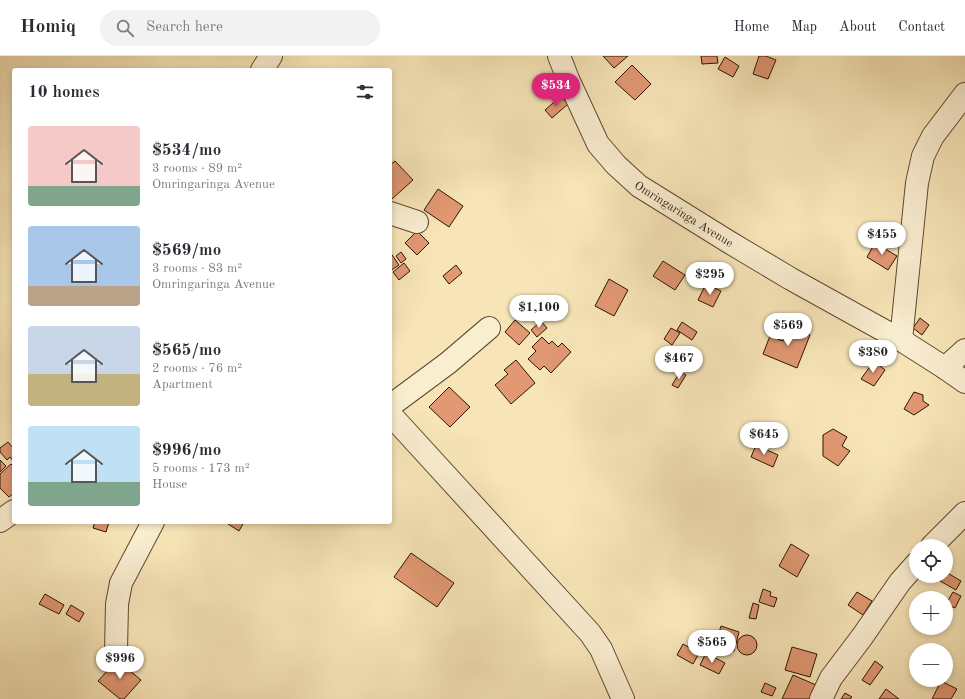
<!DOCTYPE html>
<html lang="en">
<head>
<meta charset="utf-8">
<style>
  :root { --surface:#fff; --page:#f2f2f3; --text:#2b2b33; --muted:#7c7c81; --line:#e1e1e2; --accent:#db2777 }
  body { margin:0; font-family:"Old Standard TT",serif; background:var(--page); color:var(--text); height:100vh; display:flex; flex-direction:column; font-size:15px; white-space:nowrap }
  * { box-sizing:border-box; margin:0 }
  p { font-size:13px; color:var(--muted) }
  .icon { flex:none; width:22px; height:22px; fill:none; stroke:currentColor; stroke-width:2; stroke-linecap:round; stroke-linejoin:round }
  .map { position:relative; flex:1; overflow:hidden }
  .sheet { position:absolute; left:12px; top:12px; width:380px; height:456px; display:flex; flex-direction:column; background:var(--surface); border-radius:4px; box-shadow:0 2px 6px #0003 }
  .sheet>* { flex:none }
  .tools { position:absolute; left:909px; top:483px; display:grid; gap:8px }
  .tools a { display:grid; place-items:center; width:44px; height:44px; border-radius:50%; background:var(--surface); box-shadow:0 2px 6px #0003; font-size:20px }
  .price { position:absolute; translate:-50% -34px; padding:0 9px; border-radius:14px; background:#fff; color:#222; font-size:13px; line-height:26px; filter:drop-shadow(0 1px 2px #0008) }
  .price::after { content:''; position:absolute; left:50%; top:24px; width:12px; height:9px; margin-left:-6px; background:inherit; clip-path:polygon(0 0,100% 0,50% 100%) }
  .price.active { background:var(--accent); color:#fff }
  ul { padding:0; list-style:none }
  li { display:flex; align-items:center; gap:12px; height:100px; padding:0 16px }
  li span { display:grid; place-items:center; flex:none; width:112px; height:80px; border-radius:4px; color:#555 }
  li>.icon { margin-inline-start:auto }
  span .icon { width:48px; height:48px; fill:#fffc; stroke-width:1 }
  li b { font-size:17px }
  h2 { display:flex; justify-content:space-between; align-items:center; height:48px; padding:0 16px; font-size:17px }
  header { display:flex; align-items:center; gap:24px; box-sizing:border-box; height:56px; padding:0 20px; background:var(--surface); border-bottom:1px solid var(--line) }
  header strong { font-size:19px }
  nav { display:flex; gap:22px; margin-inline-start:auto; font-size:14px }
  .search { width:280px; height:36px; background:var(--page); display:flex; align-items:center; gap:10px; box-sizing:border-box; padding:0 14px; border-radius:22px; color:var(--muted); font-size:15px }
  .map>svg:first-child { display:block }
  .building { fill:#e19873; stroke:#2e1500 }
  .lines { fill:none; stroke-linecap:round; stroke-linejoin:round }
  .minor-casing { stroke:#60492e; stroke-width:24 }
  .minor { stroke:#faeed1; stroke-width:22 }
  .labels { text-anchor:middle; stroke-width:4; stroke-linejoin:round; paint-order:stroke }
  .street-label { font-size:12px; fill:#2e1500; stroke:#faeed1 }
</style>
</head>
<body>
<header>
<strong>Homiq</strong>
<div class="search"><svg class="icon" aria-label="search" viewBox="0 0 24 24"><circle cx="10" cy="10" r="6"/><path d="M15 15l6 6"/></svg>Search here</div>
<nav><a>Home</a><a>Map</a><a>About</a><a>Contact</a></nav>
</header>
<div class="map">
<svg width="965" height="643" viewBox="0 0 965 643">
  <rect width="100%" height="100%" fill="#f7e5b8"/>
  <filter id="stains"><feTurbulence type="fractalNoise" baseFrequency=".005" numOctaves="4"/><feColorMatrix values="0 0 0 0 .2 0 0 0 0 .09 0 0 0 0 .02 0 0 0 .5 -.17"/></filter>
  <radialGradient id="worn" r=".72"><stop offset=".6" stop-color="#630" stop-opacity="0"/><stop offset="1" stop-color="#630" stop-opacity=".3"/></radialGradient>
  <path class="building" d="M603,0H628L614,12Z
    M701,0H717L718,7L702,8Z
    M759,0H766L776,4L768,23L753,18Z
    M725,1L739,10L733,21L718,13Z
    M632,9L651,28L635,44L615,26Z
    M556,18L561,32L552,35L546,21Z
    M561,40L568,48L552,62L545,54Z
    M395,105L413,124L392,143L390,141V109Z
    M438,133L463,150L449,171L424,154Z
    M417,175L429,187L417,199L405,187Z
    M875,187L897,200L888,214L867,201Z
    M390,196L399,209L390,215Z
    M401,196L406,203L401,207L396,200Z
    M663,205L685,219L675,234L653,220Z
    M404,207L410,215L399,224L393,216Z
    M456,209L462,217L449,228L443,220Z
    M609,223L628,234L614,260L595,250Z
    M706,228L721,235L713,251L698,244Z
    M920,262L929,269L922,279L913,272Z
    M515,264L530,277L519,289L505,276Z
    M541,265L547,272L537,281L531,274Z
    M682,266L697,276L692,284L677,274Z
    M788,270L810,279L797,312L763,298L770,280L783,285Z
    M671,272L680,277L672,289L664,283Z
    M542,281L549,288L552,285L558,291L562,287L571,296L551,317L544,310L540,314L528,303L536,295L532,291Z
    M516,304L535,327L511,348L495,329L508,318L504,314Z
    M874,305L885,314L874,330L861,323Z
    M680,316L686,319L678,332L672,329Z
    M449,331L470,351L450,371L429,351Z
    M914,336L923,339V345L929,349L914,359L904,353Z
    M833,373L847,381L842,390L850,395L838,410L823,400V379Z
    M8,386L14,393V404L13,405L10,401L7,404L0,396V392Z
    M756,389L778,399L773,411L751,401Z
    M0,404L6,410L0,416Z
    M11,408L14,411V437L9,441L0,432V418Z
    M95,466H109L106,476L93,472Z
    M225,466H244L239,475Z
    M791,488L809,499L797,521L779,510Z
    M411,497L454,527L437,551L394,521Z
    M946,516L961,525L956,534L940,525L943,520H946Z
    M763,533L771,536L770,540L777,542L774,551L759,546Z
    M857,536L872,545L863,559L848,549Z
    M953,536L961,540L955,552L946,548Z
    M45,538L64,549L59,558L39,548Z
    M753,547L759,549L756,563L749,562Z
    M71,549L84,557L79,566L66,558Z
    M721,570L739,576L734,595L715,590Z
    M737 589a10 10 0 1 1 20 0a10 10 0 1 1-20 0Z
    M683,588L699,597L693,608L677,599Z
    M792,591L817,598L810,621L785,614Z
    M706,597L725,607L719,618L700,609Z
    M117,604L141,624L124,643H120L98,625Z
    M875,605L883,611L870,629L862,624Z
    M793,619L816,629L810,643H782Z
    M941,625L957,633L951,643H932Z
    M765,627L776,632L772,640L761,636Z
    M886,633L899,643H879Z
    M845,637L852,641L850,643H841Z"/>
  <g class="lines">
    <defs>
      <g id="minor">
        <path id="s1" d="M559,0L568,23L598,88L616,109L639,130L729,186L791,223L901,284L945,312L965,326"/>
        <path d="M262,14L271,0"/>
        <path d="M390,157L417,166"/>
        <path d="M901,284L917,127L923,100L933,80L965,38"/>
        <path d="M945,312L965,294"/>
        <path d="M390,350L448,307L489,272"/>
        <path d="M390,358L590,577L601,593L623,643"/>
        <path d="M0,465L14,455"/>
        <path d="M932,490L965,457"/>
        <path d="M116,594L117,548L121,527L153,466"/>
        <path d="M821,643L831,622L862,581L900,526L916,508"/>
      </g>
    </defs>
    <use href="#minor" class="minor-casing"/>
    <use href="#minor" class="minor"/>
  </g>
  <g class="labels">
    <g class="street-label">
      <text dy="4" stroke="none"><textPath href="#s1" startOffset="208">Omringaringa Avenue</textPath></text>
    </g>
  </g>
  <rect width="100%" height="100%" filter="url(#stains)"/>
  <rect width="100%" height="100%" fill="url(#worn)"/>
</svg>
<div class="tools">
<a><svg class="icon" aria-label="locate" viewBox="0 0 24 24"><circle cx="12" cy="12" r="6"/><path d="M12 2v4M12 18v4M2 12h4M18 12h4"/></svg></a>
<a>+</a>
<a>−</a>
</div>
<b class="price active" style="left:556px;top:51px">$534</b>
<b class="price" style="left:882px;top:200px">$455</b>
<b class="price" style="left:710px;top:240px">$295</b>
<b class="price" style="left:539px;top:273px">$1,100</b>
<b class="price" style="left:788px;top:291px">$569</b>
<b class="price" style="left:873px;top:318px">$380</b>
<b class="price" style="left:679px;top:324px">$467</b>
<b class="price" style="left:764px;top:400px">$645</b>
<b class="price" style="left:712px;top:608px">$565</b>
<b class="price" style="left:120px;top:624px">$996</b>
<section class="sheet">
<h2>10 homes<svg class="icon" aria-label="filters" viewBox="0 0 24 24"><path d="M4 7h16M4 17h16"/><circle cx="9" cy="7" r="2"/><circle cx="15" cy="17" r="2"/></svg></h2>
<ul>
<li><span style="background:linear-gradient(#f6c9c9 75%,#7fa58c 0)"><svg class="icon" aria-label="home" viewBox="0 0 24 24"><path d="M3 11l9-7 9 7M6 9v11h12V9"/></svg></span><div><b>$534/mo</b><p>3 rooms · 89 m²</p><p>Omringaringa Avenue</p></div></li>
<li><span style="background:linear-gradient(#a9c7e8 75%,#b9a48a 0)"><svg class="icon" aria-label="home" viewBox="0 0 24 24"><path d="M3 11l9-7 9 7M6 9v11h12V9"/></svg></span><div><b>$569/mo</b><p>3 rooms · 83 m²</p><p>Omringaringa Avenue</p></div></li>
<li><span style="background:linear-gradient(#c9d6e8 60%,#c2b280 0)"><svg class="icon" aria-label="home" viewBox="0 0 24 24"><path d="M3 11l9-7 9 7M6 9v11h12V9"/></svg></span><div><b>$565/mo</b><p>2 rooms · 76 m²</p><p>Apartment</p></div></li>
<li><span style="background:linear-gradient(#bfe0f5 70%,#7fa58c 0)"><svg class="icon" aria-label="home" viewBox="0 0 24 24"><path d="M3 11l9-7 9 7M6 9v11h12V9"/></svg></span><div><b>$996/mo</b><p>5 rooms · 173 m²</p><p>House</p></div></li>
</ul>
</section>
</div>
</body>
</html>
